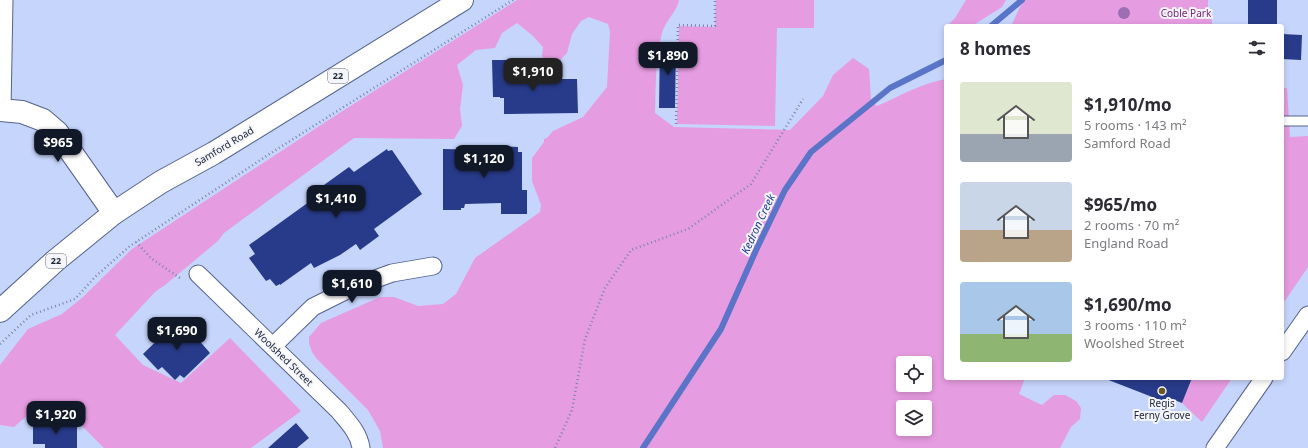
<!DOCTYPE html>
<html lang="en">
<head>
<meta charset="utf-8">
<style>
  :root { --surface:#fff; --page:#f2f2f3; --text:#2b2b33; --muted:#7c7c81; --accent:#111827 }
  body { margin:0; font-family:"Noto Sans",sans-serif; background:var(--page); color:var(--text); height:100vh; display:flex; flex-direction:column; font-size:15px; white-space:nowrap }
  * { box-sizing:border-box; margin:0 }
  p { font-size:13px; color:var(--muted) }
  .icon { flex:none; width:22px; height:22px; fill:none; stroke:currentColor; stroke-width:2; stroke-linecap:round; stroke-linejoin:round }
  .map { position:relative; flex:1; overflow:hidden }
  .drawer { position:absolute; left:944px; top:24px; width:340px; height:356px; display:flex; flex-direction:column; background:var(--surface); border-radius:4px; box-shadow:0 2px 6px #0003 }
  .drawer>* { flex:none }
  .tools { position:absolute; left:896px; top:356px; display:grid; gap:8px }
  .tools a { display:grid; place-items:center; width:36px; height:36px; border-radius:4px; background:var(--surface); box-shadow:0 2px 6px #0003; font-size:20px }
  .price { position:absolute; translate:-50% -34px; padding:0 9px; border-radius:8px; background:var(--accent); color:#fff; font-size:13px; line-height:26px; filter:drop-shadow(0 1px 2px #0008) }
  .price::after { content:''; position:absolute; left:50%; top:24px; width:12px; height:9px; margin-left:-6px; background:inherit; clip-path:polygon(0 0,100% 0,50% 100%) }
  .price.selected { background:#222; color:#fff }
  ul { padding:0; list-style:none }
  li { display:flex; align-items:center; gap:12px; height:100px; padding:0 16px }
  li span { display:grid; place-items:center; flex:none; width:112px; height:80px; border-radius:4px; color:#555 }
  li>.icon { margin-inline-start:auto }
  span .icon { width:48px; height:48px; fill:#fffc; stroke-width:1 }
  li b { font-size:17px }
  h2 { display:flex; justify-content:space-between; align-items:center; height:48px; padding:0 16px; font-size:17px }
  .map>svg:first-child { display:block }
  .green { fill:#e69ce1; fill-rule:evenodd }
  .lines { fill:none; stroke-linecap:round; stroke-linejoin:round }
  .stream { stroke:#5a74c8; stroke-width:6 }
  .building { fill:#283b8a }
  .service-casing { stroke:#54638f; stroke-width:11 }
  .minor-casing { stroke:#54638f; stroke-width:19 }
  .secondary-casing { stroke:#54638f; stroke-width:24 }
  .primary-casing { stroke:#54638f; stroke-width:24 }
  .path { stroke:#7b86a4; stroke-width:2.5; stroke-dasharray:1 3; stroke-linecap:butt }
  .service { stroke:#fff; stroke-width:9 }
  .minor { stroke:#fff; stroke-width:17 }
  .secondary { stroke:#fff; stroke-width:22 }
  .primary { stroke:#fff; stroke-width:22 }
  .tree { fill:#9b6fb2 }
  .poi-dot { fill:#685624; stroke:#f4f6fb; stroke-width:1.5 }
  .labels { text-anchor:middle; stroke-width:4; stroke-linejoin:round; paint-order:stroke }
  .shield { fill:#f4f6fb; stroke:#606573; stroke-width:1 }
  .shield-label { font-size:9px; font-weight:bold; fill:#202739 }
  .park-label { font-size:10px; fill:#781c76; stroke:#f4f6fb }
  .street-label { font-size:10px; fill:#202739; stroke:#f4f6fb }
  .poi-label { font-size:10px; fill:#202739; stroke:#f4f6fb }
  .water-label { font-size:11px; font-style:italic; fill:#243699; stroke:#f4f6fb }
</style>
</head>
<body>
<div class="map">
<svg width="1308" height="448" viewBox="0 0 1308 448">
  <rect width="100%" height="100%" fill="#c6d5fc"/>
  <path class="green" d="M517,0H679C677,12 665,21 662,33C655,59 656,86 655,113L674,127L790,130L823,96L833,75L853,58L869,69L871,100L877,106C900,96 922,83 946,79V378H1025L1019,394L1042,405L1054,395H1065L1076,401L1081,408L1080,419L1071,427L1060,448H383L380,431L368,410L316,358L312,352L309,343V337L321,323L380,297H394L418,306L443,304L456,294L475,258L540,212L541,205L532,181V158L544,142V139L547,138L553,131L583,117L607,87L610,32L608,24L589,17L581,21L572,34L567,53L557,63L547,62L542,56L543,47L533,36L517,23L502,33L495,48L476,50L457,65L463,85L460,109L462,126L454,139L354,138L224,233L218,241L165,285L155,292L115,335L143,365L181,383L230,338L301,411L251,448H104L76,420L30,413L14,427L0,425V365L28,329L62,314L83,297L132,249L327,121ZM903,363H925V385H903ZM903,407H925V429H903Z
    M716,0H814V28H777L775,126L677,124L679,26L715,27Z
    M966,0H1006L1002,7L972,26H947L955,18Z
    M1025,0H1208V8L1213,26H1011L1020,7Z
    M1282,88H1287L1290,137L1308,136V267L1282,305Z
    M1189,378H1232L1202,422L1182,403L1192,379Z"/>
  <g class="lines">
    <path class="stream" d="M991,26L1022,0
      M643,448L721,329L757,248L785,190L811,152L890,88L946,60"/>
  </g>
  <path class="building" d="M1248,0H1277V26H1248Z
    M1282,34L1302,35L1301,60L1282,59Z
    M660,44H676L675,108H659Z
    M492,60H514L515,79H577L578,113L504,114V98H500V97H493Z
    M492,146L518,147V152H522V190H527V214H501V203L465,204L464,208H461V210H443V149L492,150Z
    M387,149L388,151L392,150L422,194L374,229L379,236L360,250L356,244L340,255L314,268L311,263L280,285V284L276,286L270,279L266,281L249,258L255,254L249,245L320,194L317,190L349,167L354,172Z
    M180,318L198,337L197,338L210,353L184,378L180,375L175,380L162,367L158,370L143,354Z
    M1107,378H1192L1182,403L1167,397L1165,402L1106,379Z
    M33,422H77V448H45V444H33Z
    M296,423L309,438L297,448H268Z"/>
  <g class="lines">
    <defs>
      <path id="service" d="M1282,121H1308"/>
      <path id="minor" d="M2,110L4,0
        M198,274L339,411C348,422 359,433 361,448
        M273,346L313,307L351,288L392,273L433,266
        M1282,352L1308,315
        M1215,448L1264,378"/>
      <path id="secondary" d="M0,110L22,112L43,120L57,132L114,213"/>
      <path id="primary" d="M0,311L55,261L114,213L161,182L214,153L462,0"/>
    </defs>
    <use href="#service" class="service-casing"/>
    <use href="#minor" class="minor-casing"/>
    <use href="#secondary" class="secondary-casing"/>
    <use href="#primary" class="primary-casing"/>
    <path class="path" d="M676,124L678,25L715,26V0
      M136,242L152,259L180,278
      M0,344L31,315L75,299L96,276L130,246L271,153L513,0
      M555,448L572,410L585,339L605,288L631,250L688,229L751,184L803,99"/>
    <use href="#service" class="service"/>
    <use href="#minor" class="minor"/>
    <use href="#secondary" class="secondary"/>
    <use href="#primary" class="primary"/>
  </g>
  <circle class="tree" cx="1124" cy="13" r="6"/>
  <circle class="poi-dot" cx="1162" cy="391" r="4"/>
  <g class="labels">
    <g class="shield">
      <rect x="328" y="69" width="20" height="14" rx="3"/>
      <rect x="46" y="254" width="20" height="14" rx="3"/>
    </g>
    <g class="shield-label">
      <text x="338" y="79">22</text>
      <text x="56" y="264">22</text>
    </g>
    <g class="park-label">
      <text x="1186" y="17">Coble Park</text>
    </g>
    <g class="street-label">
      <text transform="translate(224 146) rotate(-31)" y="4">Samford Road</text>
      <text transform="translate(284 357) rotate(44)" y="4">Woolshed Street</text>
    </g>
    <g class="poi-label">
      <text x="1162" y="407">Regis<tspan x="1162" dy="12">Ferny Grove</tspan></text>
    </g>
    <g class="water-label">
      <text transform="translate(758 224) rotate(-65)" y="4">Kedron Creek</text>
    </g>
  </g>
</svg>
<div class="tools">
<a><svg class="icon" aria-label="locate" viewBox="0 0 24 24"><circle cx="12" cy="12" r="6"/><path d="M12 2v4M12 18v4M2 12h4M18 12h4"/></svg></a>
<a><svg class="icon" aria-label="layers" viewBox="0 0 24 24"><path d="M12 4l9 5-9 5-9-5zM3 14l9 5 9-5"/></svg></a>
</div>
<b class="price" style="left:668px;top:76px">$1,890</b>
<b class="price selected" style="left:533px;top:92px">$1,910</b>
<b class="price" style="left:58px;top:163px">$965</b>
<b class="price" style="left:484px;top:179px">$1,120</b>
<b class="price" style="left:336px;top:219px">$1,410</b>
<b class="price" style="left:352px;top:304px">$1,610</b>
<b class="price" style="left:177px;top:351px">$1,690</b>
<b class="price" style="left:56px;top:435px">$1,920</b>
<section class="drawer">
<h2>8 homes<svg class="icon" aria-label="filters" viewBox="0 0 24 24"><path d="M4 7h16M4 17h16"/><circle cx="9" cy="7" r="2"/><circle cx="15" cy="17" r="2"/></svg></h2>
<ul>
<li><span style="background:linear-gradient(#dfe7d0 65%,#9aa5b1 0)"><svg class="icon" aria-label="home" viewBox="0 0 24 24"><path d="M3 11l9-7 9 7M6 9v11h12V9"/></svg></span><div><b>$1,910/mo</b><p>5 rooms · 143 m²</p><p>Samford Road</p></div></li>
<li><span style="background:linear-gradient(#c9d6e8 60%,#b9a48a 0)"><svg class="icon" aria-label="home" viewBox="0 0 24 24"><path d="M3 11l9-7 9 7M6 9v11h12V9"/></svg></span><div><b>$965/mo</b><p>2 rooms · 70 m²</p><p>England Road</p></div></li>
<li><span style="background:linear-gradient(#a9c7e8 65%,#8fb573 0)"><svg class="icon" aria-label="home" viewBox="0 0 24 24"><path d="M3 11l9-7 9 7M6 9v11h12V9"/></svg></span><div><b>$1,690/mo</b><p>3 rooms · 110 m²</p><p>Woolshed Street</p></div></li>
</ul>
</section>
</div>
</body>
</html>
